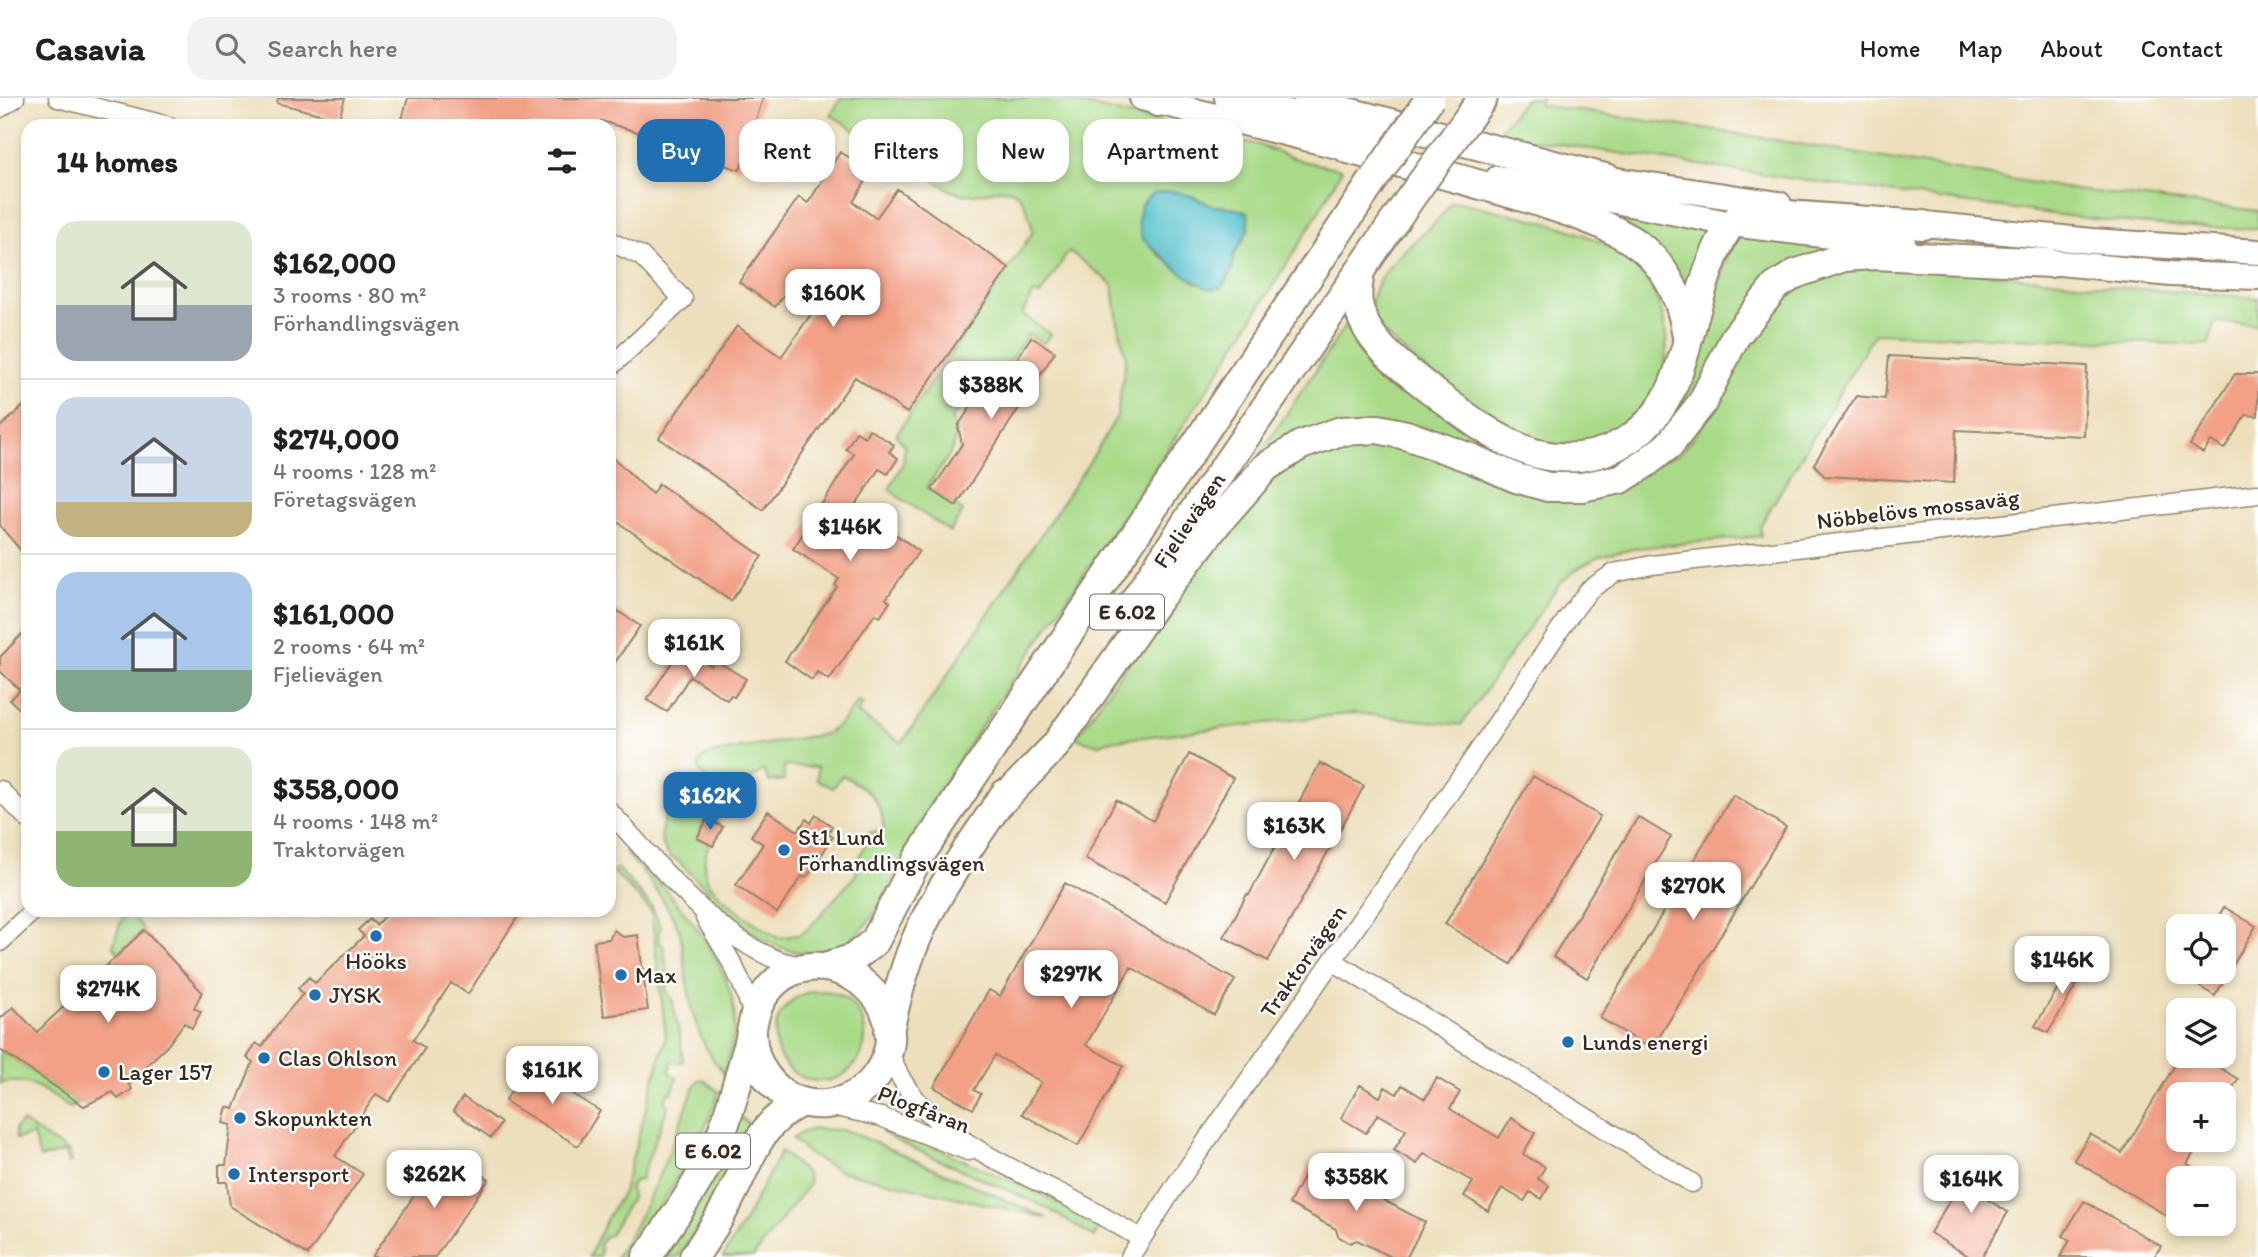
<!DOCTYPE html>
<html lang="en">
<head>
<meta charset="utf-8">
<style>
  :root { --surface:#fff; --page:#f2f2f2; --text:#202124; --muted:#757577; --line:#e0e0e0; --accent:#1f6fb2 }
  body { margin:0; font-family:Itim,sans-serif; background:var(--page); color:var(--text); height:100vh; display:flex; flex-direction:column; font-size:26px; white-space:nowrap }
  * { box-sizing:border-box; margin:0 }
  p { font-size:23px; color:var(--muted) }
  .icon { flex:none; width:38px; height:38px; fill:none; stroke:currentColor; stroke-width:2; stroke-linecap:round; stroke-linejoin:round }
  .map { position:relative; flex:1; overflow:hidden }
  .side { position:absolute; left:21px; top:21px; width:595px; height:798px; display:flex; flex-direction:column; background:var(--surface); border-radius:21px; box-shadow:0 4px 10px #0003 }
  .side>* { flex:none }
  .hud { position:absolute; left:637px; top:21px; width:665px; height:63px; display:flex; gap:14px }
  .buttons { position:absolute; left:2166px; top:816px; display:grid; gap:14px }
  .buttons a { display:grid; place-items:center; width:70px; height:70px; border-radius:14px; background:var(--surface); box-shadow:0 4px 10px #0003; font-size:35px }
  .price { position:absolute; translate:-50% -60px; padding:0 16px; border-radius:14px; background:#fff; color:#222; font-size:23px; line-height:46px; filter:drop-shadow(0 2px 4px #0008) }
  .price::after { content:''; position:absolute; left:50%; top:42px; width:21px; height:16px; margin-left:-10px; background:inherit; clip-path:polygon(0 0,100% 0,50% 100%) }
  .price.current { background:var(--accent); color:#fff }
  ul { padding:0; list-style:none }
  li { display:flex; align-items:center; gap:21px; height:175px; padding:0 35px }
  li+li { border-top:2px solid var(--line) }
  li span { display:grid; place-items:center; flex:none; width:196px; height:140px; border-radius:21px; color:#555 }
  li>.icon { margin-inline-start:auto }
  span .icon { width:84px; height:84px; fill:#fffc; stroke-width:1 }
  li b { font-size:30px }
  h2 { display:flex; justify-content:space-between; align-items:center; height:84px; padding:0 35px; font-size:30px }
  .pill { padding:0 24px; border-radius:21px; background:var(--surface); box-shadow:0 4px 10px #0003; font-size:24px; line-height:63px }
  .pill.current { background:var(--accent); color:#fff }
  header { display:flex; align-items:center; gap:42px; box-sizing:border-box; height:98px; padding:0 35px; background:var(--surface); border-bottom:2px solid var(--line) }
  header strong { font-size:33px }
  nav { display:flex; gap:38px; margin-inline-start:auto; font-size:24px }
  .search { width:490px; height:63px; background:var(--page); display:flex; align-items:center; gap:18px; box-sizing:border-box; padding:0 24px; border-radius:21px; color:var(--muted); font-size:26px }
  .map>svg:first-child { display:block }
  .green { fill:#a9da88; stroke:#728253; stroke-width:2; fill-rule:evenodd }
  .water { fill:#52bfca; stroke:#467474; stroke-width:2 }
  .building { fill:#f2a086 }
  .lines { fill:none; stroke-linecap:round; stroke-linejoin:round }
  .street-casing { stroke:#94846d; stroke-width:21 }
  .secondary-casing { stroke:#94846d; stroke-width:28 }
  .primary-casing { stroke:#94846d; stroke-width:32 }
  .street { stroke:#fff; stroke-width:18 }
  .secondary { stroke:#fff; stroke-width:24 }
  .primary { stroke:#fff; stroke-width:28 }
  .primary-bridge-casing { stroke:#94846d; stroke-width:32; stroke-linecap:butt }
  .primary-bridge { stroke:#fff; stroke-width:28 }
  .poi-dot { fill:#1f6fb2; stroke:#fff; stroke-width:2.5 }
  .labels { text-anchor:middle; stroke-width:5; stroke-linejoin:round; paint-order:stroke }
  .shield { fill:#fff; stroke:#766a62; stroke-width:2 }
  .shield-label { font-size:21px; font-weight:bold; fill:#3b2a1e }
  .street-label { font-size:23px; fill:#3b2a1e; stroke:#fff }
  .poi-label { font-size:23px; fill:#3b2a1e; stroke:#fff; text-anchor:start }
</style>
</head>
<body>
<header>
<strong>Casavia</strong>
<div class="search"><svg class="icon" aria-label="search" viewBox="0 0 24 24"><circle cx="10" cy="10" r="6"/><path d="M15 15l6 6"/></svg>Search here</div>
<nav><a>Home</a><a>Map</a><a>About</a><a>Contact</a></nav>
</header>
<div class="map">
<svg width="2258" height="1159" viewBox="0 0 2258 1159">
  <rect width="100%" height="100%" fill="#fff"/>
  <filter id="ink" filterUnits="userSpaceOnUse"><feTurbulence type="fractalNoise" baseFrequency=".0143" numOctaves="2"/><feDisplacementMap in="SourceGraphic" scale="14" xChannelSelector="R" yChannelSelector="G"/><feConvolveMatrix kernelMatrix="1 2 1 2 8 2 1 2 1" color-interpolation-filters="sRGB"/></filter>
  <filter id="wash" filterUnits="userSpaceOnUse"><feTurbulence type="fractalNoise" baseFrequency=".00686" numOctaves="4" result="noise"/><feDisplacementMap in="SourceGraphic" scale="28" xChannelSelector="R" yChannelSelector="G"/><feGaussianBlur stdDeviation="1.57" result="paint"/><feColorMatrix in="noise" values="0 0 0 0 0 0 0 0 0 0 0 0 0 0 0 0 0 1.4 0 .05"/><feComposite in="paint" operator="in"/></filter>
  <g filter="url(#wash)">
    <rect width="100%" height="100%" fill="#eddfbc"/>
    <path class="green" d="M841,0H1057L1259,47L1302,63L1342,71C1311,132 1271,189 1235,248C1143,392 1045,531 951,674C943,686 934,698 927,710C908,746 879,829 843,847C790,873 743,830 705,796L708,793L676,761L671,760C666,754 662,747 661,740C660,724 671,702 686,697L693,699L714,713L717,726L707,721L697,739L709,746C705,756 702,767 706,778C713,799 759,828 778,840L798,837L808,831L855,778L857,773L855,767L865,748L868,735L884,732C882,700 868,691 842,677L833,690L817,682L818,669L784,668V682L769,684L764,672L739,688L746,698C731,700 704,683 698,669C700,658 710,656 720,654L825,636L840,626L858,603L863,606L857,615L902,645L1096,354L1117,318L1126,260L1117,220L1113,187L1069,153L1040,197L1034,195L1022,216L1050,236L1044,245L1028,236L988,296L976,290L971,293L951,322C966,344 939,370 927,389L963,413L950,434L889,392L903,365L905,348L896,337L1033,134C1018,57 989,111 950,92L831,17ZM1192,98L1212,108L1230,109L1245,141C1241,146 1235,152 1233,159C1230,170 1232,180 1222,188C1206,202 1153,152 1142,140Z
      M1526,0H1542L1538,7L1752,38L2076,92L2258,113V130C2149,132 2039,114 1931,100C1786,80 1641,59 1496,36Z
      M1459,104C1512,117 1580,127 1625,158C1665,186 1677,255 1657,298C1654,304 1647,309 1643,313C1636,320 1628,330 1619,335C1596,348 1561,350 1536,343C1528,341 1520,335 1513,331C1502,325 1490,320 1480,313C1459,300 1440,283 1421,268C1402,253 1364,226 1373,197C1386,157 1429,139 1451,105Z
      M1605,112L1715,132L1691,202Z
      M1744,135L1830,149L1801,164L1677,323L1622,367L1597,375L1536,376L1419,328L1253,366L1348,224L1359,240L1464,327L1607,363L1698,246L1732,146Z
      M1921,168L2125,190L2258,200V227L2215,224L2209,247L1875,235L1760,428L1761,438L1636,450L1597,460L1580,469L1561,484L1461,627L1356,615L1108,643L1098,647L1076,640L1197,463L1284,371L1328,349L1364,342L1387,345L1552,402L1677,357L1701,330L1741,250L1785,196L1814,179L1846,170Z
      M624,753L636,760C675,802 725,852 734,912C737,933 730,956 724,976C686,931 690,889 680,834C666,802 647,778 624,753Z
      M618,770L652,809L661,830L658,834L659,845L663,847L669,884L666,887L667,895L672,900L681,944L683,964H672L669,974L677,980L672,995H668L665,1003L668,1008L640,1082L634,1083L630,1091L632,1098L610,1137L604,1139L599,1147L601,1153L599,1159H589L606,1122L623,1094L666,938L651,813L614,774Z
      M128,814L144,832L119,855L113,848L121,823Z
      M775 938a45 45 0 1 1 90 0a45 45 0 1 1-90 0Z
      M0,952L80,1005L70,1010C46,994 31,979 0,985Z
      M699,982H704L719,994C698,1055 661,1106 625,1159H616C651,1105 672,1047 695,987Z
      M740,1018L750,1028L708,1113L678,1159H663Z
      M22,1024L70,1055L72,1063L69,1066L65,1054L40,1060L33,1037L16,1041L15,1031Z
      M815,1031L841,1032L853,1035L1047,1120L840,1073L811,1058L792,1041L803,1034Z
      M884,1031C920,1042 955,1058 990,1074C1028,1090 1067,1106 1100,1130L1094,1139L1043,1108L899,1044L882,1034Z
      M781,1053L807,1076L809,1086L753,1159H723L744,1124Z"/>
    <path class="water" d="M1172,93L1192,98L1212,108L1230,109L1248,115L1249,130L1234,157L1232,173L1221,190L1209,191L1183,176L1142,140L1138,125L1141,107L1152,95Z"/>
    <g id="blocks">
      <path class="building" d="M278,0H345L339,21L277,5Z
        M408,0H763L740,72L686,55L688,49L601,23L599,28H400Z
        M840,54L872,73L853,104L876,120L897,91L1009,170L907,315L855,279L763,412L659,340L737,228L781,259L814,212L787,193L775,209L739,184L799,99L808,105Z
        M1031,239L1055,254L956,408L932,392L962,346L958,328L975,303L991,301Z
        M1889,258L2087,268L2084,338L1956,332L1954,385L1824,378L1814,366L1856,298L1885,301Z
        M2235,276H2258V318L2246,317L2224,351L2211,343L2203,355L2190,347Z
        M28,304V461L0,428V329Z
        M869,331L894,347L889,354L898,360L888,376L879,371L845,423L870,441L881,426L919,453L886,501L890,504L880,519L875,516L829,582L817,574L812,582L785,563L837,489L835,487L839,481L793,451L854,356L846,351L856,334L865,339Z
        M609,356L652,396L659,386L762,458L731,503L609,418Z
        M609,507L640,528L609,573Z
        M28,530V619L10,602L20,592L0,573V559Z
        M682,549L711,568L715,562L746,581L734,599L731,597L727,602L690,578L667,614L647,602Z
        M1189,656L1233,680L1165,804L1085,761L1116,702L1153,723Z
        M1320,665L1364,688L1268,863L1224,839L1247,796L1249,797Z
        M1533,678L1600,718L1511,866L1445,826Z
        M1733,697L1786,729L1652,951L1600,920Z
        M768,713L798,733L806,721L811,725L816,717L832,728L828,736L833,739L809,776L804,780L802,778L777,815L736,787L763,746L751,738Z
        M1638,719L1671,739L1587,880L1553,859Z
        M707,721L723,729L713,748L697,740Z
        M1065,785L1235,882L1214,917L1131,869L1086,947L1123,968L1078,1048L1022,1016L1041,984L995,957L974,992L981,996L973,1011L934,989L989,892L1000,898Z
        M2224,809L2256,828L2215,898L2173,873H2224V828H2213Z
        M390,812H522L468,896L451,885L413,942L425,950L389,1004L376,996L335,1058L363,1076L308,1157L230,1108L227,1084H219V1067H226L231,1027L223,1025L225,1016L227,1009L234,1011L253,964L247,960L256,945L262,949L284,918L303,896L298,890L309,879L315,885L364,838L358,832L370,821L376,827Z
        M144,832L202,894L194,910L201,914L192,930L184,925L167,948L128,985L132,991L118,1001L113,994L84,1008L0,952V921L13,909L37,934Z
        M614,832L623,839L638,837L648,912L604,918L594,843L609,841Z
        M2076,860L2088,867L2048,935L2035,928Z
        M2181,957H2199L2238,981L2229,996H2179V1041H2202L2187,1066L2211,1080H2179V1125L2074,1062L2090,1036L2122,1055Z
        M527,968L600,1013L578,1048L505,1003Z
        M1437,980L1460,994L1450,1011L1499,1040L1511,1020L1535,1035L1523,1056L1545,1069L1538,1081L1549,1088L1542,1101L1530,1094L1524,1103L1502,1090L1488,1113L1464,1098L1473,1084L1424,1055L1417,1066L1394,1052L1406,1032L1378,1016L1366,1035L1341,1020L1360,987L1380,999L1385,989L1397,996L1402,987L1425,1001Z
        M463,999L501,1025L491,1040L453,1013Z
        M446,1051L489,1081L435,1159H372Z
        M1311,1064L1425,1124L1407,1159H1391L1357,1142L1350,1145L1338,1138L1336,1131L1289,1106Z
        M1972,1066L2000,1082L1988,1102L2008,1114L1982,1159H1970L1930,1135Z
        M2084,1103L2161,1148L2154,1159H2060L2070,1142L2063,1138Z"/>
    </g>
  </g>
  <g filter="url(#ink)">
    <use href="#blocks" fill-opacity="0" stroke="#94846d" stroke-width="2"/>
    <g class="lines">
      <defs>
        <path id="street" d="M58,0L169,28
          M0,10L15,0
          M609,143L641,158L683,201L609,270
          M0,692L28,721
          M609,713C656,763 710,834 775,861C785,865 796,867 807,870
          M705,820C725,852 745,883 753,920
          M0,844L34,812
          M1333,863L1692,1085
          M889,949C905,1026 1006,1067 1070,1100C1094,1113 1117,1127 1141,1140
          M832,1008L881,1019L968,1053
          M1130,1159L1175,1088L1471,664L1567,521L1589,492L1614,475L1652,467L2258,396"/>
        <path id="secondary" d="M1142,0L1366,55
          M1227,0L1380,35
          M1590,78L1779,106
          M1498,80L1732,126L1904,147
          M1905,124L2092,143L2258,154
          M2030,162L2171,176L2258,179"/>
        <path id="primary" d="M1154,0L1158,4
          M1308,0L1336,11L1609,81
          M1469,19L1483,0
          M1348,51C1411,68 1474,84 1536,103C1572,115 1612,126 1642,150C1666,170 1679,197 1685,227C1685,232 1688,238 1687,243C1687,251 1682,260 1680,268C1661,334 1603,373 1534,355C1497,344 1457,312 1427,289C1399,267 1364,242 1358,205C1356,195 1359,183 1360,173
          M1689,238C1696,212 1717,126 1744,117C1749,115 1756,116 1761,115L1923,127
          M1125,517L1196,410L1409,102
          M995,710L1055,648L1157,503L1218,424L1266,369L1301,347L1341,333L1378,331L1406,337L1473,361L1516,380L1548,389H1582L1621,381L1646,365L1669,347L1702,305L1735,239L1775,189L1795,176L1844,159L1873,157L2050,165
          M825,869L854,860L875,843L918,760L1370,87
          M889,934C896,900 905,866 919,835C941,786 975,741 1005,696
          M647,1159C675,1118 706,1077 723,1031C733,1002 741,973 749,944C752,932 753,920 758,908C801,819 933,898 876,978C864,994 846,1004 826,1006C784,1010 753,975 752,935
          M694,1159C707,1139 721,1119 731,1098C752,1058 758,1026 801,1004"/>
      </defs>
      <use href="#street" class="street-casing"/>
      <use href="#secondary" class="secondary-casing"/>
      <use href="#primary" class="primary-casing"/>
      <use href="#street" class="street"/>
      <use href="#secondary" class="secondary"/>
      <use href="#primary" class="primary"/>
      <defs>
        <path id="primary-bridge" d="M1370,87L1430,0
          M1409,102L1469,19"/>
      </defs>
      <use href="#primary-bridge" class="primary-bridge-casing"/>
      <use href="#primary-bridge" class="primary-bridge"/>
    </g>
  </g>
  <g class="poi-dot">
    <circle cx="784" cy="752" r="7"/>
    <circle cx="376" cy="838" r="7"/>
    <circle cx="621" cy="877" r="7"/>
    <circle cx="315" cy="897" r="7"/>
    <circle cx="1568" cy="944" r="7"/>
    <circle cx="264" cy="960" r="7"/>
    <circle cx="104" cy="974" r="7"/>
    <circle cx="240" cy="1020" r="7"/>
    <circle cx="234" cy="1076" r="7"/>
  </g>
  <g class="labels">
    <g class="shield">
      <rect x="1090" y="496.5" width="74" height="35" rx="5"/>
      <rect x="676" y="1035.5" width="74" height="35" rx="5"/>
    </g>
    <g class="shield-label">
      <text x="1127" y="521">E 6.02</text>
      <text x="713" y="1060">E 6.02</text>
    </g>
    <g class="street-label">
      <text transform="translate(1918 411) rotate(-7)" y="8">Nöbbelövs mossaväg</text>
      <text transform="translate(1189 422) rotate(-56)" y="8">Fjelievägen</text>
      <text transform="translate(1303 863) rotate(-55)" y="8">Traktorvägen</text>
      <text transform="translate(924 1011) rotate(21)" y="8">Plogfåran</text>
    </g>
    <g class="poi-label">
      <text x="798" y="747">St1 Lund<tspan x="798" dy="26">Förhandlingsvägen</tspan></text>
      <text x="376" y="871" text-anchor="middle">Hööks</text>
      <text x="635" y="885">Max</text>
      <text x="329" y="905">JYSK</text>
      <text x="1582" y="952">Lunds energi</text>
      <text x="278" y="968">Clas Ohlson</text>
      <text x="118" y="982">Lager 157</text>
      <text x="254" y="1028">Skopunkten</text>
      <text x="248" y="1084">Intersport</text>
    </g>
  </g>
</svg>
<div class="buttons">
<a><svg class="icon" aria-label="locate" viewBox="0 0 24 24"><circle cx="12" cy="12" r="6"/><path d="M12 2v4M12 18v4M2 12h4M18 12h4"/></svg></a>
<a><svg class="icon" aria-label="layers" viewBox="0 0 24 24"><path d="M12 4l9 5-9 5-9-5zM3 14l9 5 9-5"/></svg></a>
<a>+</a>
<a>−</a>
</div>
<b class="price" style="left:833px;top:231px">$160K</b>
<b class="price" style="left:991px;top:323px">$388K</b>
<b class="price" style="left:850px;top:465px">$146K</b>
<b class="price" style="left:694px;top:581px">$161K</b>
<b class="price current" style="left:710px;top:734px">$162K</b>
<b class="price" style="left:1294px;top:764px">$163K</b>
<b class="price" style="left:1693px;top:824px">$270K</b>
<b class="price" style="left:2062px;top:898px">$146K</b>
<b class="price" style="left:1071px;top:912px">$297K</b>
<b class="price" style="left:108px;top:927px">$274K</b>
<b class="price" style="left:552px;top:1008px">$161K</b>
<b class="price" style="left:434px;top:1112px">$262K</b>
<b class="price" style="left:1356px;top:1115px">$358K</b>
<b class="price" style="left:1971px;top:1117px">$164K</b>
<div class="hud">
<a class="pill current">Buy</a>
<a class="pill">Rent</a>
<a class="pill">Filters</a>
<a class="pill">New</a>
<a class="pill">Apartment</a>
</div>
<section class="side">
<h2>14 homes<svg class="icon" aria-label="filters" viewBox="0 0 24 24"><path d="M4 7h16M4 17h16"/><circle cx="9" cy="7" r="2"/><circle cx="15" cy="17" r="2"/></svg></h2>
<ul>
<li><span style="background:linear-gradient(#dfe7d0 60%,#9aa5b1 0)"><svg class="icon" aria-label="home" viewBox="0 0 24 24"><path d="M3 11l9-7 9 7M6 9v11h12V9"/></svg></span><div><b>$162,000</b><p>3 rooms · 80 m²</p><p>Förhandlingsvägen</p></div></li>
<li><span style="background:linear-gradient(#c9d6e8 75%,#c2b280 0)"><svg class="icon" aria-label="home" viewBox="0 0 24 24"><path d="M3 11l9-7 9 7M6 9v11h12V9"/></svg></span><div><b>$274,000</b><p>4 rooms · 128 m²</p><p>Företagsvägen</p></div></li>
<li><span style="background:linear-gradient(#a9c7e8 70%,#7fa58c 0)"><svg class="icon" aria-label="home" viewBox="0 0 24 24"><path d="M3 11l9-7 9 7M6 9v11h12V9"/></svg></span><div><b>$161,000</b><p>2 rooms · 64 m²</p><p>Fjelievägen</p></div></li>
<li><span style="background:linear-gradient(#dfe7d0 60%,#8fb573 0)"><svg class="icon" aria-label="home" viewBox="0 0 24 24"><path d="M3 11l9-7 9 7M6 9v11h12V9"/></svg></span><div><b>$358,000</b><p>4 rooms · 148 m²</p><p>Traktorvägen</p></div></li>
</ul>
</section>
</div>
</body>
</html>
